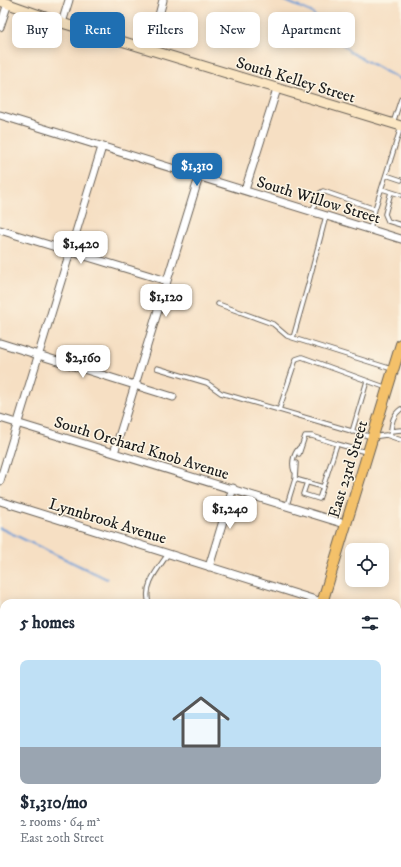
<!DOCTYPE html>
<html lang="en">
<head>
<meta charset="utf-8">
<style>
  :root { --surface:#fff; --page:#f6f6f7; --text:#1f2937; --muted:#747a83; --accent:#1f6fb2 }
  body { margin:0; font-family:"IM FELL DW Pica",serif; background:var(--page); color:var(--text); height:100vh; display:flex; flex-direction:column; font-size:15px; white-space:nowrap }
  * { box-sizing:border-box; margin:0 }
  p { font-size:13px; color:var(--muted) }
  .icon { flex:none; width:22px; height:22px; fill:none; stroke:currentColor; stroke-width:2; stroke-linecap:round; stroke-linejoin:round }
  .map { position:relative; flex:1; overflow:hidden }
  .details { position:absolute; left:0px; top:599px; width:401px; height:268px; display:flex; flex-direction:column; background:var(--surface); border-radius:12px 12px 0 0; box-shadow:0 2px 10px #0003 }
  .details>* { flex:none }
  .guide { position:absolute; left:12px; top:12px; width:377px; height:36px; display:flex; gap:8px }
  .fabs { position:absolute; left:345px; top:543px; display:grid; gap:8px }
  .fabs a { display:grid; place-items:center; width:44px; height:44px; border-radius:8px; background:var(--surface); box-shadow:0 2px 10px #0003; font-size:20px }
  .price { position:absolute; translate:-50% -34px; padding:0 9px; border-radius:8px; background:#fff; color:#222; font-size:13px; line-height:26px; filter:drop-shadow(0 1px 2px #0008) }
  .price::after { content:''; position:absolute; left:50%; top:24px; width:12px; height:9px; margin-left:-6px; background:inherit; clip-path:polygon(0 0,100% 0,50% 100%) }
  .price.active { background:var(--accent); color:#fff }
  ul { padding:0; list-style:none }
  li { display:grid; align-content:center; gap:8px; height:212px; padding:0 20px }
  li span { display:grid; place-items:center; height:124px; border-radius:8px; color:#555 }
  li>.icon { margin-inline-start:auto }
  span .icon { width:72px; height:72px; fill:#fffc; stroke-width:1 }
  li b { font-size:17px }
  h2 { display:flex; justify-content:space-between; align-items:center; height:48px; padding:0 20px; font-size:17px }
  .chip { padding:0 14px; border-radius:8px; background:var(--surface); box-shadow:0 2px 10px #0003; font-size:14px; line-height:36px }
  .chip.active { background:var(--accent); color:#fff }
  .map>svg:first-child { display:block }
  .lines { fill:none; stroke-linecap:round; stroke-linejoin:round }
  .stream { stroke:#6c9bd5; stroke-width:2 }
  .lane-casing { stroke:#686056; stroke-width:5.5 }
  .street-casing { stroke:#686056; stroke-width:9 }
  .secondary-casing { stroke:#686056; stroke-width:11 }
  .primary-casing { stroke:#686056; stroke-width:12 }
  .lane { stroke:#fff; stroke-width:3.5 }
  .street { stroke:#fff; stroke-width:7 }
  .secondary { stroke:#fbe6c3; stroke-width:9 }
  .primary { stroke:#f4c16a; stroke-width:10 }
  .labels { text-anchor:middle; stroke-width:3; stroke-linejoin:round; paint-order:stroke }
  .street-label { font-size:16px; fill:#1c1c1c; stroke:#fcf5e5 }
</style>
</head>
<body>
<div class="map">
<svg width="401" height="867" viewBox="0 0 401 867">
  <rect width="100%" height="100%" fill="#fcf5e5"/>
  <filter id="ink" filterUnits="userSpaceOnUse"><feTurbulence type="fractalNoise" baseFrequency=".025" numOctaves="2"/><feDisplacementMap in="SourceGraphic" scale="8" xChannelSelector="R" yChannelSelector="G"/><feConvolveMatrix kernelMatrix="1 2 1 2 8 2 1 2 1" color-interpolation-filters="sRGB"/></filter>
  <filter id="wash" filterUnits="userSpaceOnUse"><feTurbulence type="fractalNoise" baseFrequency=".012" numOctaves="4" result="noise"/><feDisplacementMap in="SourceGraphic" scale="16" xChannelSelector="R" yChannelSelector="G"/><feGaussianBlur stdDeviation="0.9" result="paint"/><feColorMatrix in="noise" values="0 0 0 0 0 0 0 0 0 0 0 0 0 0 0 0 0 1.4 0 .05"/><feComposite in="paint" operator="in"/></filter>
  <g filter="url(#wash)">
    <rect width="100%" height="100%" fill="#f6dfc3"/>
    <g class="lines">
      <path class="stream" d="M283,0L311,12L350,52L401,80
        M0,528L107,579
        M401,867V865"/>
    </g>
  </g>
  <g filter="url(#ink)">
    <g class="lines">
      <defs>
        <path id="lane" d="M393,123L401,99
          M386,175L401,180
          M382,189L401,195
          M391,192L385,214L388,221L401,225
          M312,211L320,193L323,191L375,209L401,127
          M326,216L308,285L293,338L392,369
          M370,229L375,209
          M218,304L273,324L287,336L293,338
          M157,368L207,383L221,393L372,437L386,435L401,440
          M279,410L296,359L302,357L387,388
          M391,431L401,430
          M352,432L367,381
          M390,436C392,426 391,416 401,409
          M299,454L305,436H312L337,444
          M294,471C291,462 294,452 301,446
          M295,479L296,463
          M307,482L303,494L319,499L323,487
          M287,505L295,479L323,487L337,444L366,452
          M149,603C143,585 158,569 168,554"/>
        <path id="street" d="M62,23L69,0
          M0,27L8,3
          M150,50L163,0
          M0,115L401,239
          M245,190L277,89
          M0,230L167,281
          M0,343L173,397
          M0,418L345,524
          M114,453L199,177
          M0,481L102,147
          M0,501L322,602
          M209,567L233,488
          M0,672L4,674
          M0,773L4,774
          M116,867L118,863"/>
        <path id="secondary" d="M0,1L62,23L401,126
          M397,844L401,845"/>
        <path id="primary" d="M322,603L401,344
          M246,867L247,863"/>
      </defs>
      <use href="#lane" class="lane-casing"/>
      <use href="#street" class="street-casing"/>
      <use href="#secondary" class="secondary-casing"/>
      <use href="#primary" class="primary-casing"/>
      <use href="#lane" class="lane"/>
      <use href="#street" class="street"/>
      <use href="#secondary" class="secondary"/>
      <use href="#primary" class="primary"/>
    </g>
  </g>
  <g class="labels">
    <g class="street-label">
      <text transform="translate(296 79) rotate(17)" y="6">South Kelley Street</text>
      <text transform="translate(319 199) rotate(17)" y="6">South Willow Street</text>
      <text transform="translate(142 447) rotate(17)" y="6">South Orchard Knob Avenue</text>
      <text transform="translate(347 469) rotate(-73)" y="6">East 23rd Street</text>
      <text transform="translate(108 520) rotate(17)" y="6">Lynnbrook Avenue</text>
    </g>
  </g>
</svg>
<div class="fabs">
<a><svg class="icon" aria-label="locate" viewBox="0 0 24 24"><circle cx="12" cy="12" r="6"/><path d="M12 2v4M12 18v4M2 12h4M18 12h4"/></svg></a>
</div>
<b class="price active" style="left:197px;top:187px">$1,310</b>
<b class="price" style="left:81px;top:265px">$1,420</b>
<b class="price" style="left:166px;top:318px">$1,120</b>
<b class="price" style="left:83px;top:379px">$2,160</b>
<b class="price" style="left:230px;top:530px">$1,240</b>
<div class="guide">
<a class="chip">Buy</a>
<a class="chip active">Rent</a>
<a class="chip">Filters</a>
<a class="chip">New</a>
<a class="chip">Apartment</a>
</div>
<section class="details">
<h2>5 homes<svg class="icon" aria-label="filters" viewBox="0 0 24 24"><path d="M4 7h16M4 17h16"/><circle cx="9" cy="7" r="2"/><circle cx="15" cy="17" r="2"/></svg></h2>
<ul>
<li><span style="background:linear-gradient(#bfe0f5 70%,#9aa5b1 0)"><svg class="icon" aria-label="home" viewBox="0 0 24 24"><path d="M3 11l9-7 9 7M6 9v11h12V9"/></svg></span><div><b>$1,310/mo</b><p>2 rooms · 64 m²</p><p>East 20th Street</p></div></li>
</ul>
</section>
</div>
</body>
</html>
